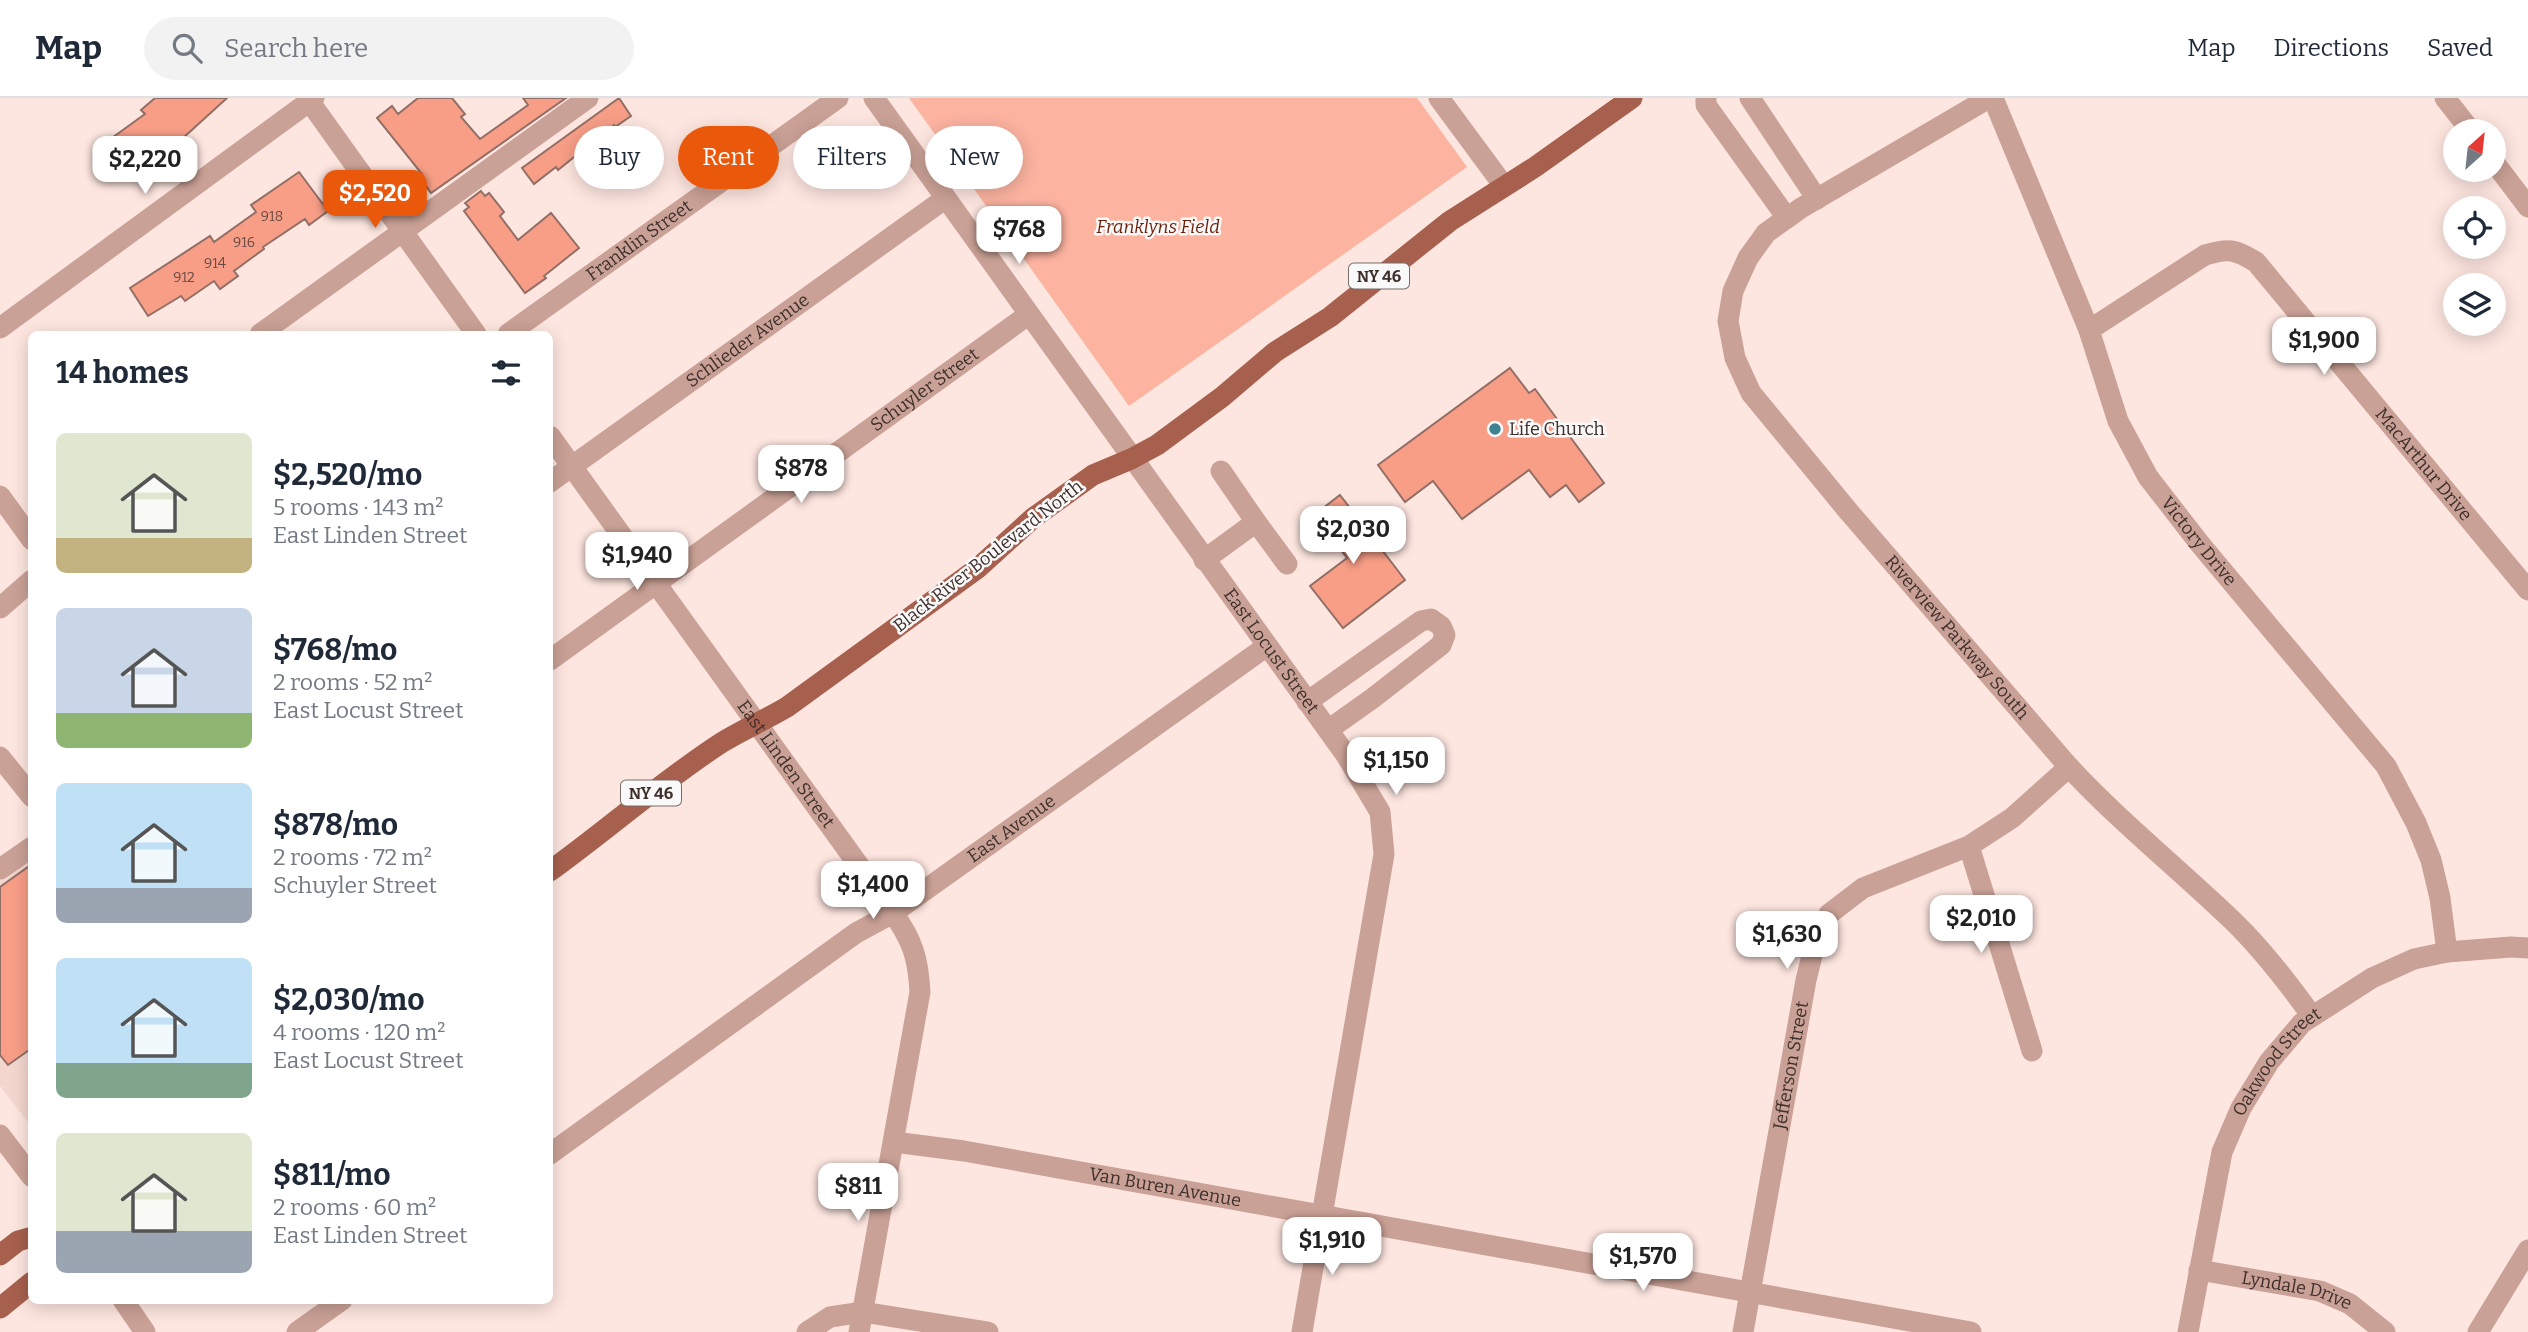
<!DOCTYPE html>
<html lang="en">
<head>
<meta charset="utf-8">
<style>
  :root { --surface:#fff; --page:#f2f2f3; --text:#1f2937; --muted:#747a83; --line:#e0e1e3; --accent:#ea580c }
  body { margin:0; font-family:Bitter,serif; background:var(--page); color:var(--text); height:100vh; display:flex; flex-direction:column; font-size:26px; white-space:nowrap }
  * { box-sizing:border-box; margin:0 }
  p { font-size:23px; color:var(--muted) }
  .icon { flex:none; width:38px; height:38px; fill:none; stroke:currentColor; stroke-width:2; stroke-linecap:round; stroke-linejoin:round }
  .map { position:relative; flex:1; overflow:hidden }
  .side { position:absolute; left:28px; top:233px; width:525px; height:973px; display:flex; flex-direction:column; background:var(--surface); border-radius:10px; box-shadow:0 4px 18px #0003 }
  .side>* { flex:none }
  .guide { position:absolute; left:574px; top:28px; width:665px; height:63px; display:flex; gap:14px }
  .needle { width:46px; rotate:27deg }
  .controls { position:absolute; left:2443px; top:21px; display:grid; gap:14px }
  .controls a { display:grid; place-items:center; width:63px; height:63px; border-radius:50%; background:var(--surface); box-shadow:0 4px 18px #0003; font-size:35px }
  .price { position:absolute; translate:-50% -60px; padding:0 16px; border-radius:14px; background:#fff; color:#222; font-size:23px; line-height:46px; filter:drop-shadow(0 2px 4px #0008) }
  .price::after { content:''; position:absolute; left:50%; top:42px; width:21px; height:16px; margin-left:-10px; background:inherit; clip-path:polygon(0 0,100% 0,50% 100%) }
  .price.on { background:var(--accent); color:#fff }
  ul { padding:0; list-style:none }
  li { display:flex; align-items:center; gap:21px; height:175px; padding:0 28px }
  li span { display:grid; place-items:center; flex:none; width:196px; height:140px; border-radius:10px; color:#555 }
  li>.icon { margin-inline-start:auto }
  span .icon { width:84px; height:84px; fill:#fffc; stroke-width:1 }
  li b { font-size:30px }
  h2 { display:flex; justify-content:space-between; align-items:center; height:84px; padding:0 28px; font-size:30px }
  .tag { padding:0 24px; border-radius:32px; background:var(--surface); box-shadow:0 4px 18px #0003; font-size:24px; line-height:63px }
  .tag.on { background:var(--accent); color:#fff }
  header { display:flex; align-items:center; gap:42px; box-sizing:border-box; height:98px; padding:0 35px; background:var(--surface); border-bottom:2px solid var(--line) }
  header strong { font-size:33px }
  nav { display:flex; gap:38px; margin-inline-start:auto; font-size:24px }
  .search { width:490px; height:63px; background:var(--page); display:flex; align-items:center; gap:18px; box-sizing:border-box; padding:0 24px; border-radius:38px; color:var(--muted); font-size:26px }
  .map>svg:first-child { display:block }
  .built { fill:#f3d7cf }
  .green { fill:#fcb3a0 }
  .building { fill:#f89e87; stroke:#926f66; stroke-width:2 }
  .lines { fill:none; stroke-linecap:round; stroke-linejoin:round }
  .minor { stroke:#caa196; stroke-width:21 }
  .major { stroke:#a7604e; stroke-width:21 }
  .poi-dot { fill:#3e8191; stroke:#f9f9f9; stroke-width:2.5 }
  .labels { text-anchor:middle; stroke-width:5; stroke-linejoin:round; paint-order:stroke }
  .number-label { font-size:14px; fill:#6c4b42 }
  .shield { fill:#f9f9f9; stroke:#766c69; stroke-width:2 }
  .shield-label { font-size:16px; font-weight:bold; fill:#3e2f2b }
  .park-label { font-size:18px; font-style:italic; fill:#6c1e09; stroke:#f9f9f9 }
  .street-label { font-size:18px; fill:#3e2f2b; stroke:#f9f9f9 }
  .poi-label { font-size:18px; fill:#3e2f2b; stroke:#f9f9f9; text-anchor:start }
</style>
</head>
<body>
<header>
<strong>Map</strong>
<div class="search"><svg class="icon" aria-label="search" viewBox="0 0 24 24"><circle cx="10" cy="10" r="6"/><path d="M15 15l6 6"/></svg>Search here</div>
<nav><a>Map</a><a>Directions</a><a>Saved</a></nav>
</header>
<div class="map">
<svg width="2528" height="1234" viewBox="0 0 2528 1234">
  <rect width="100%" height="100%" fill="#fee6e0"/>
  <path class="built" d="M31,759V1028L0,988V782Z"/>
  <path class="green" d="M909,0H1417L1467,69L1129,308Z"/>
  <path class="building" d="M155,0H227L172,50L170,48L130,78L105,45L145,16L141,12Z
    M418,0H452L465,16L461,19L480,41L528,7L523,0H566L431,95L419,78L422,76L377,20L392,8L398,16Z
    M619,0L631,18L615,29L614,27L558,72L556,69L534,86L522,70Z
    M299,74L328,113L309,127L305,121L263,149L264,151L234,173L238,178L220,191L214,183L185,203L181,198L148,218L130,190L210,138L214,144L256,114L251,107Z
    M481,93L485,98L489,95L504,114L500,118L518,142L551,115L579,150L544,178L546,180L525,195L464,113L469,109L465,105Z
    M1510,270L1529,295L1535,291L1604,385L1579,404L1566,387L1550,399L1529,372L1462,421L1433,383L1405,404L1378,367Z
    M1340,397L1405,482L1343,530L1310,488L1347,460L1314,417Z
    M32,766V950L8,967L0,957V789Z"/>
  <g class="lines">
    <g class="minor">
      <path d="M307,0L476,236"/>
      <path id="s1" d="M874,0L1346,657L1380,714L1384,756L1302,1234"/>
      <path d="M1439,0L1504,88"/>
      <path d="M1706,0V7L1787,120"/>
      <path d="M1750,0L1817,101"/>
      <path id="s2" d="M1989,0L1801,110L1766,135L1748,160L1733,193L1728,223L1735,260L1751,295L1849,414L2069,669C2120,724 2179,771 2233,823C2263,852 2288,885 2312,918"/>
      <path id="s3" d="M1993,0L2089,232L2118,323L2148,379L2200,446L2386,668L2416,725L2431,762L2440,800L2447,854"/>
      <path d="M2445,0L2471,33"/>
      <path d="M2494,64L2528,109"/>
      <path d="M0,230L314,0"/>
      <path id="s4" d="M2089,232L2205,157C2228,150 2235,151 2256,164L2528,492"/>
      <path d="M260,236L588,0"/>
      <path id="s5" d="M508,236L838,0"/>
      <path id="s6" d="M550,338L893,815C913,843 918,860 920,894L859,1234"/>
      <path id="s7" d="M550,384L946,100"/>
      <path d="M0,398L32,442"/>
      <path d="M1256,424L1287,466"/>
      <path d="M1204,462L1256,424L1221,373"/>
      <path d="M0,510L32,482"/>
      <path id="s8" d="M550,562L1028,217"/>
      <path d="M1307,604L1421,523L1431,521L1441,528L1445,537L1441,547L1373,600L1328,632"/>
      <path d="M0,659L32,699"/>
      <path d="M1969,748L2032,953"/>
      <path d="M0,771L32,749"/>
      <path d="M0,1037L32,1079"/>
      <path id="s9" d="M894,1044L964,1053L1971,1234"/>
      <path id="s10" d="M550,1056L856,835L893,815L1267,548"/>
      <path id="s11" d="M2199,1172L2320,1193L2350,1206L2385,1234"/>
      <path d="M123,1202L145,1234"/>
      <path d="M297,1234L342,1202"/>
      <path d="M807,1234L830,1219L863,1214L988,1234"/>
      <path id="s12" d="M1743,1234L1806,882L1816,841L1829,816L1863,790L1969,748L2012,720L2069,669"/>
      <path id="s13" d="M2188,1234L2222,1054L2241,1010L2269,964L2302,925L2372,880L2414,861L2447,854L2511,849L2528,850"/>
      <path d="M2478,1234L2528,1152"/>
    </g>
    <path class="major" d="M550,773C607,732 661,684 721,645C742,632 765,622 787,609L978,470L1033,420L1093,377L1131,361L1157,347L1222,299L1275,254L1330,219L1450,123L1535,69L1632,0
      M0,1157L18,1143L32,1139
      M0,1210L32,1184"/>
  </g>
  <circle class="poi-dot" cx="1495" cy="331" r="7"/>
  <g class="labels">
    <g class="number-label">
      <text x="272" y="123">918</text>
      <text x="244" y="149">916</text>
      <text x="215" y="170">914</text>
      <text x="184" y="184">912</text>
    </g>
    <g class="shield">
      <rect x="1349" y="165.5" width="60" height="25" rx="5"/>
      <rect x="621" y="682.5" width="60" height="25" rx="5"/>
    </g>
    <g class="shield-label">
      <text x="1379" y="184">NY 46</text>
      <text x="651" y="701">NY 46</text>
    </g>
    <g class="park-label">
      <text x="1158" y="135">Franklyns Field</text>
    </g>
    <g class="street-label">
      <text dy="6" stroke="none"><textPath href="#s5" startOffset="161">Franklin Street</textPath></text>
      <text dy="6" stroke="none"><textPath href="#s7" startOffset="243">Schlieder Avenue</textPath></text>
      <text dy="6" stroke="none"><textPath href="#s8" startOffset="462">Schuyler Street</textPath></text>
      <text dy="6" stroke="none"><textPath href="#s4" startOffset="455">MacArthur Drive</textPath></text>
      <text dy="6" stroke="none"><textPath href="#s3" startOffset="492">Victory Drive</textPath></text>
      <text transform="translate(988 458) rotate(-38)" y="6">Black River Boulevard North</text>
      <text dy="6" stroke="none"><textPath href="#s2" startOffset="754">Riverview Parkway South</textPath></text>
      <text dy="6" stroke="none"><textPath href="#s1" startOffset="681">East Locust Street</textPath></text>
      <text dy="6" stroke="none"><textPath href="#s6" startOffset="404">East Linden Street</textPath></text>
      <text dy="6" stroke="none"><textPath href="#s10" startOffset="565">East Avenue</textPath></text>
      <text dy="6" stroke="none"><textPath href="#s12" startOffset="271">Jefferson Street</textPath></text>
      <text dy="6" stroke="none"><textPath href="#s13" startOffset="290">Oakwood Street</textPath></text>
      <text dy="6" stroke="none"><textPath href="#s9" startOffset="275">Van Buren Avenue</textPath></text>
      <text dy="6" stroke="none"><textPath href="#s11" startOffset="100">Lyndale Drive</textPath></text>
    </g>
    <g class="poi-label">
      <text x="1509" y="337">Life Church</text>
    </g>
  </g>
</svg>
<div class="controls">
<a><svg class="needle" viewBox="-14 -14 28 28"><path d="M0-13l5 13h-10z" fill="#e53935"/><path d="M0 13l5-13h-10z" fill="#747a83"/></svg></a>
<a><svg class="icon" aria-label="locate" viewBox="0 0 24 24"><circle cx="12" cy="12" r="6"/><path d="M12 2v4M12 18v4M2 12h4M18 12h4"/></svg></a>
<a><svg class="icon" aria-label="layers" viewBox="0 0 24 24"><path d="M12 4l9 5-9 5-9-5zM3 14l9 5 9-5"/></svg></a>
</div>
<b class="price" style="left:145px;top:98px">$2,220</b>
<b class="price on" style="left:375px;top:132px">$2,520</b>
<b class="price" style="left:1019px;top:168px">$768</b>
<b class="price" style="left:2324px;top:279px">$1,900</b>
<b class="price" style="left:801px;top:407px">$878</b>
<b class="price" style="left:1353px;top:468px">$2,030</b>
<b class="price" style="left:637px;top:494px">$1,940</b>
<b class="price" style="left:1396px;top:699px">$1,150</b>
<b class="price" style="left:873px;top:823px">$1,400</b>
<b class="price" style="left:1981px;top:857px">$2,010</b>
<b class="price" style="left:1787px;top:873px">$1,630</b>
<b class="price" style="left:858px;top:1125px">$811</b>
<b class="price" style="left:1332px;top:1179px">$1,910</b>
<b class="price" style="left:1643px;top:1195px">$1,570</b>
<div class="guide">
<a class="tag">Buy</a>
<a class="tag on">Rent</a>
<a class="tag">Filters</a>
<a class="tag">New</a>
</div>
<section class="side">
<h2>14 homes<svg class="icon" aria-label="filters" viewBox="0 0 24 24"><path d="M4 7h16M4 17h16"/><circle cx="9" cy="7" r="2"/><circle cx="15" cy="17" r="2"/></svg></h2>
<ul>
<li><span style="background:linear-gradient(#dfe7d0 75%,#c2b280 0)"><svg class="icon" aria-label="home" viewBox="0 0 24 24"><path d="M3 11l9-7 9 7M6 9v11h12V9"/></svg></span><div><b>$2,520/mo</b><p>5 rooms · 143 m²</p><p>East Linden Street</p></div></li>
<li><span style="background:linear-gradient(#c9d6e8 75%,#8fb573 0)"><svg class="icon" aria-label="home" viewBox="0 0 24 24"><path d="M3 11l9-7 9 7M6 9v11h12V9"/></svg></span><div><b>$768/mo</b><p>2 rooms · 52 m²</p><p>East Locust Street</p></div></li>
<li><span style="background:linear-gradient(#bfe0f5 75%,#9aa5b1 0)"><svg class="icon" aria-label="home" viewBox="0 0 24 24"><path d="M3 11l9-7 9 7M6 9v11h12V9"/></svg></span><div><b>$878/mo</b><p>2 rooms · 72 m²</p><p>Schuyler Street</p></div></li>
<li><span style="background:linear-gradient(#bfe0f5 75%,#7fa58c 0)"><svg class="icon" aria-label="home" viewBox="0 0 24 24"><path d="M3 11l9-7 9 7M6 9v11h12V9"/></svg></span><div><b>$2,030/mo</b><p>4 rooms · 120 m²</p><p>East Locust Street</p></div></li>
<li><span style="background:linear-gradient(#dfe7d0 70%,#9aa5b1 0)"><svg class="icon" aria-label="home" viewBox="0 0 24 24"><path d="M3 11l9-7 9 7M6 9v11h12V9"/></svg></span><div><b>$811/mo</b><p>2 rooms · 60 m²</p><p>East Linden Street</p></div></li>
</ul>
</section>
</div>
</body>
</html>
